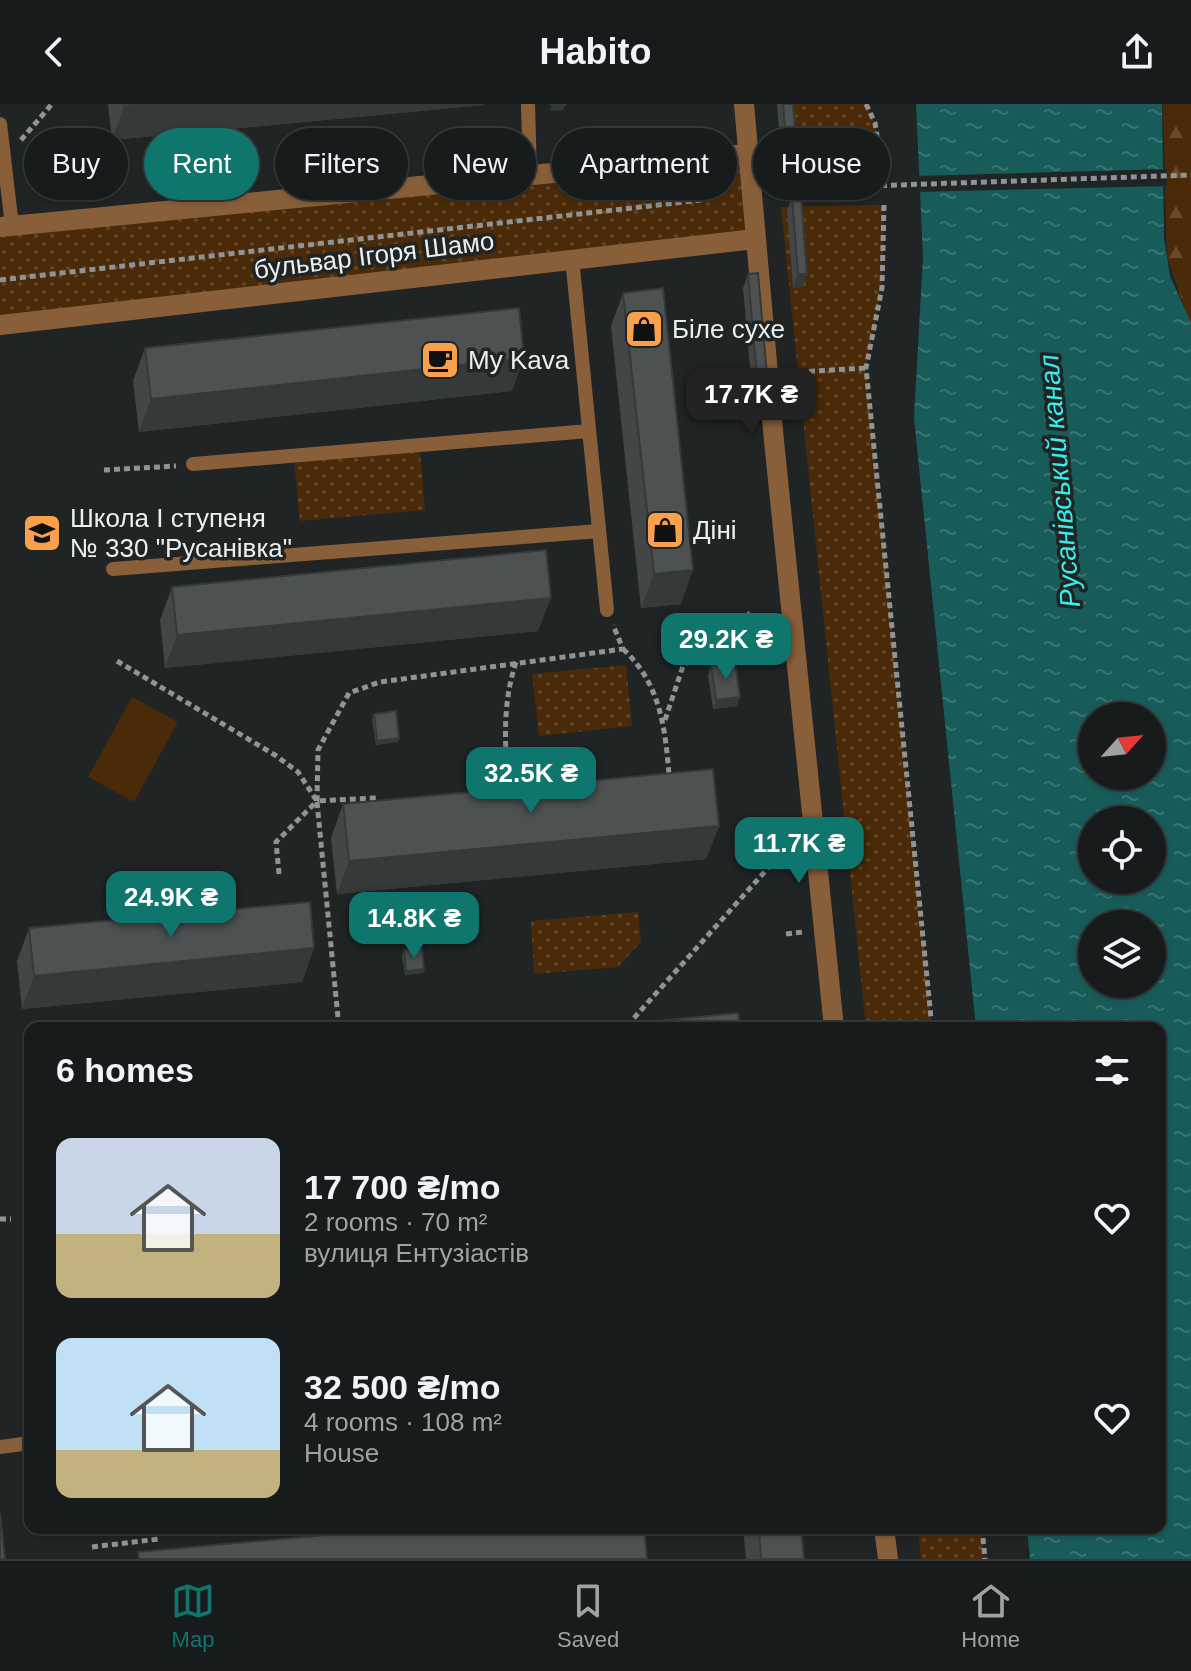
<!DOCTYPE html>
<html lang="en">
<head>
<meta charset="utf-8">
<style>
  :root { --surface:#181b1b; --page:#252828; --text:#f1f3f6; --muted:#9fa1a3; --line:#36393a; --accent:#0f766e }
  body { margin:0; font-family:Arial,sans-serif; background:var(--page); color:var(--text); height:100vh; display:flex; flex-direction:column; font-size:30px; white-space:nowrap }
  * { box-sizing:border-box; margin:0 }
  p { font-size:26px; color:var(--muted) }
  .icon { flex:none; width:44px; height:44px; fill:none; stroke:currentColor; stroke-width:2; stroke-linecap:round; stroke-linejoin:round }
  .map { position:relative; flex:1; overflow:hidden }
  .drawer { position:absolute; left:24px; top:918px; width:1142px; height:512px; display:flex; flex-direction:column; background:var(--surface); border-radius:16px; box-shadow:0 2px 6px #0004,0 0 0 2px var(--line) }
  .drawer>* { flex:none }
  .guide { position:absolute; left:24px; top:24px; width:1144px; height:72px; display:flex; gap:16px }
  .needle { width:52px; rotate:63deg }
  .buttons { position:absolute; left:1078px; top:598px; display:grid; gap:16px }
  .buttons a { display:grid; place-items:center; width:88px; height:88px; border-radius:50%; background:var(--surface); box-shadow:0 2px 6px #0004,0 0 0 2px var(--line); font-size:40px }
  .price { position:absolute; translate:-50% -68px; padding:0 18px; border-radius:16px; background:var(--accent); color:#fff; font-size:26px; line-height:52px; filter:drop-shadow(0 2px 4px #0008) }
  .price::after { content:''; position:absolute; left:50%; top:48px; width:24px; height:18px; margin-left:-12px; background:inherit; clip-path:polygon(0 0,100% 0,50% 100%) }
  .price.active { background:#222; color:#fff }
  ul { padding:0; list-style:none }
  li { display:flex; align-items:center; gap:24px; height:200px; padding:0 32px }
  li span { display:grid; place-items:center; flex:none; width:224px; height:160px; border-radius:16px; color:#555 }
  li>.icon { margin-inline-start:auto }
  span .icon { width:96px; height:96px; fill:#fffc; stroke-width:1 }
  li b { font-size:34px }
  h2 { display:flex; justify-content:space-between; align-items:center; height:96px; padding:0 32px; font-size:34px }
  .tag { padding:0 28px; border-radius:36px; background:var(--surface); box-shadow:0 2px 6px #0004,0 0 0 2px var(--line); font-size:28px; line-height:72px }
  .tag.active { background:var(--accent); color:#fff }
  header { display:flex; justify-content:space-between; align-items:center; height:104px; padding:0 32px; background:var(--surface); font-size:36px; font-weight:700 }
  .tabs { display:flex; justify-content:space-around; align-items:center; height:112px; border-top:2px solid var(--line); background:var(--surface); font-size:22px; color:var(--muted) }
  .tabs a { display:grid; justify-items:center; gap:4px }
  .tabs .active { color:var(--accent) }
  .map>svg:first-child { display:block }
  .grass { fill:url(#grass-dots) }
  .forest { fill:url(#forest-firs) }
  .garden { fill:#4a2a08 }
  .water { fill:url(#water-ripples); fill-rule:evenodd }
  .pier { fill:#202424 }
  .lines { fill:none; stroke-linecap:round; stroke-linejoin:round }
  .path { stroke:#909393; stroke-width:5; stroke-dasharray:6 4; stroke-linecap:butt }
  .service { stroke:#895f3a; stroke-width:14 }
  .minor { stroke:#895f3a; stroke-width:20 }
  .tertiary { stroke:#895f3a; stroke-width:20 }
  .wall { fill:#424646 }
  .shaded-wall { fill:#363939 }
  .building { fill:#4d5151; stroke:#363939; stroke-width:2 }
  .labels { text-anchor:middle; stroke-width:7; stroke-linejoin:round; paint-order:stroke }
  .street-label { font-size:26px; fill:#ecefef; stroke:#202424 }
  .poi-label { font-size:26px; fill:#ecefef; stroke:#202424; text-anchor:start }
  .water-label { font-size:28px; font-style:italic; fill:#36efeb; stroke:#202424 }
</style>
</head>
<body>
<header><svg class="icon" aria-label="back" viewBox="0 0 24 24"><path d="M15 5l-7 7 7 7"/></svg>Habito<svg class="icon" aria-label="share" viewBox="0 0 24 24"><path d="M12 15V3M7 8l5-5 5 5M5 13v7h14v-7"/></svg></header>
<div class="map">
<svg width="1191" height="1455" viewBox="0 0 1191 1455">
  <defs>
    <pattern id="grass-dots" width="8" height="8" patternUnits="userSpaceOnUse" patternTransform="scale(2)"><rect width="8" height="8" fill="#4a2a08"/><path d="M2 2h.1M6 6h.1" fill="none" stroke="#64492c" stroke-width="1.8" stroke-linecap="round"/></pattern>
    <pattern id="forest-firs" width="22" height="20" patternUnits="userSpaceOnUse" patternTransform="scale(2)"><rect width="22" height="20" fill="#4a2a08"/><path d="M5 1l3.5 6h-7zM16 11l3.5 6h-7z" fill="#64492c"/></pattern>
    <pattern id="water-ripples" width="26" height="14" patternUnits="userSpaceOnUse" patternTransform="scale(2)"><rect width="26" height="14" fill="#185c5a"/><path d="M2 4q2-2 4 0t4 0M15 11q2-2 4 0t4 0" fill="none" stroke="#3a7472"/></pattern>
  </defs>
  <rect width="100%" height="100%" fill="#202424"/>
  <path class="grass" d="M788,0H866L875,19L883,69L792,63Z
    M747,50L755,135L0,221V123Z
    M884,101L882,184L866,264L932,924H866L781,103Z
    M420,347L425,406L300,417L294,357Z
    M626,561L632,622L539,632L532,570Z
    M638,808L641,838L618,863L534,870L531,817Z
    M918,1424H982L985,1455H921Z"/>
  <path class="forest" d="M1163,0H1191V223L1167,153Z"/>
  <path class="garden" d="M132,593L178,618L134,698L88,673Z"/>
  <path class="water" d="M916,0H1162L1164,134L1170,172L1191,219V1455H1030L1027,1424H1160V924H976L914,314L923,153ZM1092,612H1152V672H1092ZM1092,716H1152V776H1092ZM1092,820H1152V880H1092Z"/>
  <path class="pier" d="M1167,65V82L916,88L915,72Z"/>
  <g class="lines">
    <path class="path" d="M866,0L875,19L883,69
      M21,36L52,0
      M781,85L1191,71
      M884,101L882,184L866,264L932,924
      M0,176L702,96
      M799,268L866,264
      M104,366L176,362
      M623,545C660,579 665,623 669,670
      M117,557L275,651L298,668L317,697L377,694
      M665,616L683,562L750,509
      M508,683C505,639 502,601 516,558
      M317,698L339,924
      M279,770L276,738L317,697L318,646L349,589L380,578L623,545L613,521
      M786,830L803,828
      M634,914L777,754
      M0,1115H11
      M982,1424L985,1455
      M92,1443L159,1435"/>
    <path class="service" d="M528,0L530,70
      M0,20L12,122
      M572,154L607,506
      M193,360L589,327
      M113,465L599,427
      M0,1343L30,1339"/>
    <path class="minor" d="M0,123L747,50
      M0,221L755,135"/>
    <path class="tertiary" d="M744,0L774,337L834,924
      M884,1424L888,1455"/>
  </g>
  <path class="wall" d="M108,0H484V1L112,36Z
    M777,0H793L795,24L790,37L780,38Z
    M792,93L807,170L802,183L793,184L787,107Z
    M748,170L767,271L762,284L752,285L743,184Z
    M623,189L681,500L641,504L611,222Z
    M145,244L512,287L139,328L133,277Z
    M172,483L538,527L165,564L160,516Z
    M711,561L737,602L713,605L708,571Z
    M374,610L399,634L398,638L376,641L372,615Z
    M343,700L719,722L706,755L337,790L331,734Z
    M29,824L314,844L302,878L22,905L17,857Z
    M404,846L424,865L423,869L405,871L402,851Z
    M743,1424H801L804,1455H746Z"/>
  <path class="shaded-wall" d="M156,0H484V1L112,36L124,3Z
    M565,1L563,6L550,7L552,2Z
    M795,24L790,37L780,38L785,25Z
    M798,170H807L802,183L793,184Z
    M524,254L512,287L139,328L151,295Z
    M767,271L762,284L752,285L757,272Z
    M693,466L681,500L641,504L654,470Z
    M551,494L538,527L165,564L177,531Z
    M740,593L737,602L713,605L716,596Z
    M399,634L398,638L376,641L377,637Z
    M719,722L706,755L337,790L349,757Z
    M314,844L302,878L22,905L34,872Z
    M424,865L423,869L405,871L406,867Z"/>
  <path class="building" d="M123,0H156L124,3Z
    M551,0H565V1L552,2Z
    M783,0H793L795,24L785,25Z
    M801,92L807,170H798L792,93Z
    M758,169L767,271L757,272L748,170Z
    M663,184L693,466L654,470L623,189Z
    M519,204L524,254L151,295L145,244Z
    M546,446L551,494L177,531L172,483Z
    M735,558L740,593L716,596L711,561Z
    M396,607L399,634L377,637L374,610Z
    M713,665L719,722L349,757L343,700Z
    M310,798L314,844L34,872L29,824Z
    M422,844L424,865L406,867L404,846Z
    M738,909L740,924H586Z
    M0,1409L5,1455H0Z
    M401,1424H644L647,1455H139L138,1448Z
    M759,1424H801L804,1455H761Z"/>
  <defs>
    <symbol id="shop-square" viewBox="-11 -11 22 22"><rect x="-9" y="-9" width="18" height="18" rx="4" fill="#f9a04c" stroke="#202424"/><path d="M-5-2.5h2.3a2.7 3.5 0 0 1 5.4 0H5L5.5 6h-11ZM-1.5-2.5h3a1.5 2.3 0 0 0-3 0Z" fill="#111"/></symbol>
    <symbol id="cafe-square" viewBox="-11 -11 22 22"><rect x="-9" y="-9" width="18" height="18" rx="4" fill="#f9a04c" stroke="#202424"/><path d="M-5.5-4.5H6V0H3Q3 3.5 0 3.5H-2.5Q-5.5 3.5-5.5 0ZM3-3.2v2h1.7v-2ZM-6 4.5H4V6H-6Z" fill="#111"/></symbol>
    <symbol id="school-square" viewBox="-11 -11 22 22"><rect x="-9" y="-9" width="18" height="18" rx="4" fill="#f9a04c" stroke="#202424"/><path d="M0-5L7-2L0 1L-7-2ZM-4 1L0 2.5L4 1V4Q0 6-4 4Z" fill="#111"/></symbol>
  </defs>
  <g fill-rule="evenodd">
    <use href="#shop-square" x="622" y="203" width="44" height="44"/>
    <use href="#cafe-square" x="418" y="234" width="44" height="44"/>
    <use href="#shop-square" x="643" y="404" width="44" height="44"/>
    <use href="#school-square" x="20" y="407" width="44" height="44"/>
  </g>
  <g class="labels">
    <g class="street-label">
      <text transform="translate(374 151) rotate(-7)" y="9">бульвар Ігоря Шамо</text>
    </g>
    <g class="poi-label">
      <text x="672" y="234">Біле сухе</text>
      <text x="468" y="265">My Kava</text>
      <text x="70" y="423">Школа І ступеня<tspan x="70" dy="30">№ 330 "Русанівка"</tspan></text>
      <text x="693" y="435">Діні</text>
    </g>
    <g class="water-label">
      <text transform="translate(1059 377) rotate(-95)" y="10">Русанівський канал</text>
    </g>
  </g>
</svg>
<div class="buttons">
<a><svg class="needle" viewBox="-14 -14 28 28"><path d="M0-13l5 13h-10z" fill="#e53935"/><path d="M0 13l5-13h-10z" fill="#9fa1a3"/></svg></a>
<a><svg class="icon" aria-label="locate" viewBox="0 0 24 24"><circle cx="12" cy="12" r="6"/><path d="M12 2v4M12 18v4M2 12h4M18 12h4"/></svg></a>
<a><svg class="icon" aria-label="layers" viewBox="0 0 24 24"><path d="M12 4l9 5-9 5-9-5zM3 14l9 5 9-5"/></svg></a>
</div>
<b class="price active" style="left:751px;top:332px">17.7K ₴</b>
<b class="price" style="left:726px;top:577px">29.2K ₴</b>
<b class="price" style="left:531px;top:711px">32.5K ₴</b>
<b class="price" style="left:799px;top:781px">11.7K ₴</b>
<b class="price" style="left:171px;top:835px">24.9K ₴</b>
<b class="price" style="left:414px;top:856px">14.8K ₴</b>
<div class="guide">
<a class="tag">Buy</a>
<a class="tag active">Rent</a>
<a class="tag">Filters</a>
<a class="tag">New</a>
<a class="tag">Apartment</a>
<a class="tag">House</a>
</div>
<section class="drawer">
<h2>6 homes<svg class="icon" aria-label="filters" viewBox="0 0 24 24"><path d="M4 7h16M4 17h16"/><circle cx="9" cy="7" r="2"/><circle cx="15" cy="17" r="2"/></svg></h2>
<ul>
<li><span style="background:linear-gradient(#c9d6e8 60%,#c2b280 0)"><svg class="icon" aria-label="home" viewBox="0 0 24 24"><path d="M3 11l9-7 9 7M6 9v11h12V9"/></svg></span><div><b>17 700 ₴/mo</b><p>2 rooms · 70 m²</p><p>вулиця Ентузіастів</p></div><svg class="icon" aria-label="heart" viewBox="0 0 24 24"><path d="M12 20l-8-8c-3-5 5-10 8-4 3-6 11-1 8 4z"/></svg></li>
<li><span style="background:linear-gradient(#bfe0f5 70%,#c2b280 0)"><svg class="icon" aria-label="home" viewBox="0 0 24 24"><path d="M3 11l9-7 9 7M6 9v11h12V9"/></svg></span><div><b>32 500 ₴/mo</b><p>4 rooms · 108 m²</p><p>House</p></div><svg class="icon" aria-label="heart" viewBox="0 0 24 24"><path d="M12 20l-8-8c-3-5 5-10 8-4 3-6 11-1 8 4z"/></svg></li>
</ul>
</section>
</div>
<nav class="tabs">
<a class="active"><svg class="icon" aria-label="map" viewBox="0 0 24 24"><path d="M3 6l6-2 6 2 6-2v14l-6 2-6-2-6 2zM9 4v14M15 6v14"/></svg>Map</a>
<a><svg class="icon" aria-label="saved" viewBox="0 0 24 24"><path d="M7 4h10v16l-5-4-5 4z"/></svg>Saved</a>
<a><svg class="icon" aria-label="home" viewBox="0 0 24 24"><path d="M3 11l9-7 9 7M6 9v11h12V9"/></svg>Home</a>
</nav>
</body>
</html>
